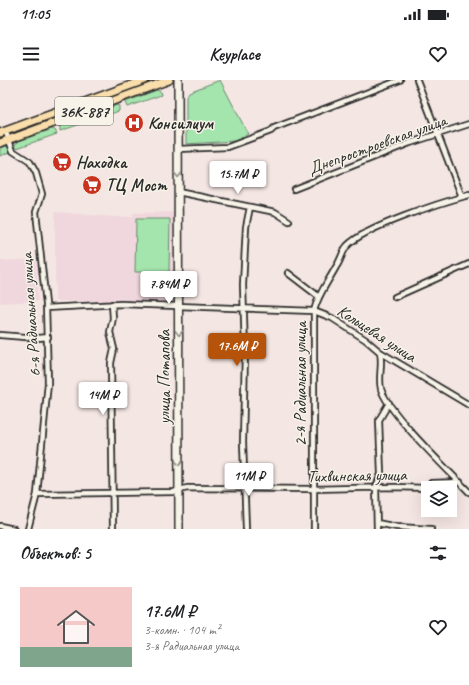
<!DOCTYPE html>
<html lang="ru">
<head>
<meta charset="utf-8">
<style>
  :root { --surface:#fff; --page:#f2f2f2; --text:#202124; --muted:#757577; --line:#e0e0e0; --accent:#b45309 }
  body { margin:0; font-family:Caveat,sans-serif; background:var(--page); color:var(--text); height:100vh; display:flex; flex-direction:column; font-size:15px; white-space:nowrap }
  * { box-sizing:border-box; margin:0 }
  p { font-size:13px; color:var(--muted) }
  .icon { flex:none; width:22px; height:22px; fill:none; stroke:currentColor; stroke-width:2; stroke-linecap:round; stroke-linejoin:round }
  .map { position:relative; height:449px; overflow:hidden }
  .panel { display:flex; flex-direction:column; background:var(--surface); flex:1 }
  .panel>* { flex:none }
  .tools { position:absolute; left:421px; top:401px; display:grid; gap:8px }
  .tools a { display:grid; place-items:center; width:36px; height:36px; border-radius:0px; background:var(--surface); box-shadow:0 4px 16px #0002; font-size:20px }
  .price { position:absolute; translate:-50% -34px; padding:0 9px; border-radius:4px; background:#fff; color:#222; font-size:13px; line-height:26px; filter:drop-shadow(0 1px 2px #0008) }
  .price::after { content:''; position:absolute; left:50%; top:24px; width:12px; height:9px; margin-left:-6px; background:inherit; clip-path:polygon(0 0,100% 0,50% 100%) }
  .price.current { background:var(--accent); color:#fff }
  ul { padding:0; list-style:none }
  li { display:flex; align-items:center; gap:12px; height:100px; padding:0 20px }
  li+li { border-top:1px solid var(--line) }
  li span { display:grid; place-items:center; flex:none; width:112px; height:80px; border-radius:0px; color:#555 }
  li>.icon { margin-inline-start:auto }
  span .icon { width:48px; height:48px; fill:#fffc; stroke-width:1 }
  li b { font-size:17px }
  h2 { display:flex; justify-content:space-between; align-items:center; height:48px; padding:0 20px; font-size:17px }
  .status { display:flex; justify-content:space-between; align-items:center; height:28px; padding:0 20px; background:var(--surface); direction:ltr }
  .status svg { height:11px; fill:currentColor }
  header { display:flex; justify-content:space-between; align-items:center; height:52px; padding:0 20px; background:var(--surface); font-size:18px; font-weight:700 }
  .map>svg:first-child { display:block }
  .built { fill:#f0d7dd }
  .green { fill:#a4e4ad; stroke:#68886c }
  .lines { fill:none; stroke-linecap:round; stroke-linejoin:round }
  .street-casing { stroke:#2b2b2b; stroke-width:8 }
  .secondary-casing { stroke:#2b2b2b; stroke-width:10 }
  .primary-casing { stroke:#2b2b2b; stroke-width:10 }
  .street { stroke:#f7f3e8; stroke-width:4.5 }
  .secondary { stroke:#f7f3e8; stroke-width:7 }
  .primary { stroke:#f9ddab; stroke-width:7 }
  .oneway { stroke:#918f8a }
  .labels { text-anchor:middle; stroke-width:3; stroke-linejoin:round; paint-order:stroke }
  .shield { fill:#f7f3e8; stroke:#686764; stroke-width:1 }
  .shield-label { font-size:16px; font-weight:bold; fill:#2b2b2b }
  .poi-label { font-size:17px; font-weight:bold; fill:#2b2b2b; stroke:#f7f3e8; text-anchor:start }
  .street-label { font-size:17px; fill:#2b2b2b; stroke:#f7f3e8 }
</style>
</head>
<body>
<div class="status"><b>11:05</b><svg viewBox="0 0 49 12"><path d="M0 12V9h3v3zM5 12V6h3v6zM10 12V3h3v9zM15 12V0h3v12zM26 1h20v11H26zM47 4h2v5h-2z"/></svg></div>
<header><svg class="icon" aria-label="menu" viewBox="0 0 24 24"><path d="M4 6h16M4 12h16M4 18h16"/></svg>Keyplace<svg class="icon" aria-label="heart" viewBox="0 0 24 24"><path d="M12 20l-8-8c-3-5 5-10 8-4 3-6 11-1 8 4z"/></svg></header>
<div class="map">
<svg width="469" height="449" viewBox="0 0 469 449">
  <rect width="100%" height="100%" fill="#f4e6e3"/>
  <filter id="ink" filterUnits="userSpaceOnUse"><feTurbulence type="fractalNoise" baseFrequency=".025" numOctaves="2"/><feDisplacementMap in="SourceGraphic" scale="8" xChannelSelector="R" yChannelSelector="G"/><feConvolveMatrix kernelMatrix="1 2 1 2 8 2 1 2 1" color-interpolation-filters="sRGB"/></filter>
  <g filter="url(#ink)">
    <path class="built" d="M55,132L114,137H133V133L177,132V222L55,221Z
      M36,179L38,221L0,223V181Z"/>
    <path class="green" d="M220,0L248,54L235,61L186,64V17L189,12Z
      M157,10L160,11L161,15L127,27L125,22Z
      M117,25L119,26V31L60,51V46Z
      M52,49L55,50L57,54L17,68L15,65L19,61Z
      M6,66L10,68V72L0,76V69Z
      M136,139H170L169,192H135Z"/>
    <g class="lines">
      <defs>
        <path id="street" d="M417,0L462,117
          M7,55L13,71L30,82L36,93L42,114L36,132L46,224L48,303L37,414L28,449
          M178,69L228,67L271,51L274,48L400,0
          M294,109L410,63L469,44
          M178,112L275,132L289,141
          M288,193L318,216
          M395,217L469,184
          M112,224L113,238L110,252L114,269L111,283L113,449
          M46,228L121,224L314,231L332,238L366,260L380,272L469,325
          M0,255L38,258L48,257
          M380,272C383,285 378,297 381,309C388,333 449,391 469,412
          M37,414L174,412L187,408L313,409L396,407L426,408L431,403L460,402
          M377,443L397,447L431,449
          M0,446L14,449
          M246,449L243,362L245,272L243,205L246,147L250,127
          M314,449V231C318,214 328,202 336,187C341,180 342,172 347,166C364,147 443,122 469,115
          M377,449L376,407L381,394L379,340L389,323"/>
        <path id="secondary" d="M178,0L179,449"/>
        <path id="primary" d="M0,53L145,0
          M0,63L169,0"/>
      </defs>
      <use href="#street" class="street-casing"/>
      <use href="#secondary" class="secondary-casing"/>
      <use href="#primary" class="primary-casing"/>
      <use href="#street" class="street"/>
      <use href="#secondary" class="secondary"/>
      <use href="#primary" class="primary"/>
    </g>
    <defs><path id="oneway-chevron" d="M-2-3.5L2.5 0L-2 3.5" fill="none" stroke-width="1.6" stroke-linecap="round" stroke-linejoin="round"/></defs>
    <g class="oneway">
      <use href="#oneway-chevron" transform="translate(178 95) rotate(90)"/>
      <use href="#oneway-chevron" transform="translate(179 253) rotate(90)"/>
      <use href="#oneway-chevron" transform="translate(179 383) rotate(90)"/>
    </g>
  </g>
  <defs>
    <symbol id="hospital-disc" viewBox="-11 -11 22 22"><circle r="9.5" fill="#c8321e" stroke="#f7f3e8"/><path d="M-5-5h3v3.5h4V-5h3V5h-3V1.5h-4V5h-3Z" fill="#fff"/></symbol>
    <symbol id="supermarket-disc" viewBox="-11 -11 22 22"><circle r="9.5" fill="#c8321e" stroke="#f7f3e8"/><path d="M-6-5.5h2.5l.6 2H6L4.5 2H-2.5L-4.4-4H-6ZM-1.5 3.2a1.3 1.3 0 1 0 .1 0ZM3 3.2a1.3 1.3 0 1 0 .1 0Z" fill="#fff"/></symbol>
  </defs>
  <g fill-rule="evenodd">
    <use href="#hospital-disc" x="123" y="32" width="22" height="22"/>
    <use href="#supermarket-disc" x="51" y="71" width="22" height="22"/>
    <use href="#supermarket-disc" x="81" y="94" width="22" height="22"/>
  </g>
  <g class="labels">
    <rect class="shield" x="55" y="17" width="58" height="28" rx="3"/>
    <g class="shield-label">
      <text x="84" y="37">36К-887</text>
    </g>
    <g class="poi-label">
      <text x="148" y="49">Консилиум</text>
      <text x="76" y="88">Находка</text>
      <text x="106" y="111">ТЦ Мост</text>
    </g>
    <g class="street-label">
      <text transform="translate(377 64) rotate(-20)" y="6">Днепростроевская улица</text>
      <text transform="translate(30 235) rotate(-94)" y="6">6-я Радиальная улица</text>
      <text transform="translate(377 253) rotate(33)" y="6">Кольцевая улица</text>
      <text transform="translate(164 297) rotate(-90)" y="6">улица Потапова</text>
      <text transform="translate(300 304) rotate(-90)" y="6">2-я Радиальная улица</text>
      <text transform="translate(357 395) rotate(-1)" y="6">Тихвинская улица</text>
    </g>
  </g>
</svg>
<div class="tools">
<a><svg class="icon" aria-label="layers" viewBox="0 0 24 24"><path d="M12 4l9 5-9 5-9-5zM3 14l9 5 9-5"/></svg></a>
</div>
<b class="price" style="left:238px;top:115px">15.7M ₽</b>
<b class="price" style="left:169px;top:225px">7.84M ₽</b>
<b class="price current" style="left:237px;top:287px">17.6M ₽</b>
<b class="price" style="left:103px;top:336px">14M ₽</b>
<b class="price" style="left:249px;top:417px">11M ₽</b>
</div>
<section class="panel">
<h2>Объектов: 5<svg class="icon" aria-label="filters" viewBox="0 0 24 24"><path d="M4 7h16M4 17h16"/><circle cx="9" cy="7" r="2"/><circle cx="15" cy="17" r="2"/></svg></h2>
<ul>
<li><span style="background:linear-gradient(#f6c9c9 75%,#7fa58c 0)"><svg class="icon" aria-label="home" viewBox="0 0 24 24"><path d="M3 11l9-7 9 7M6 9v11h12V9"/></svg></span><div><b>17.6M ₽</b><p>3-комн. · 104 m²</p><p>3-я Радиальная улица</p></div><svg class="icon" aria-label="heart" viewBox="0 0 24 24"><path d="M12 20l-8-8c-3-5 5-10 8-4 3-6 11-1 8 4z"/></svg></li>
</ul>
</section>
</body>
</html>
